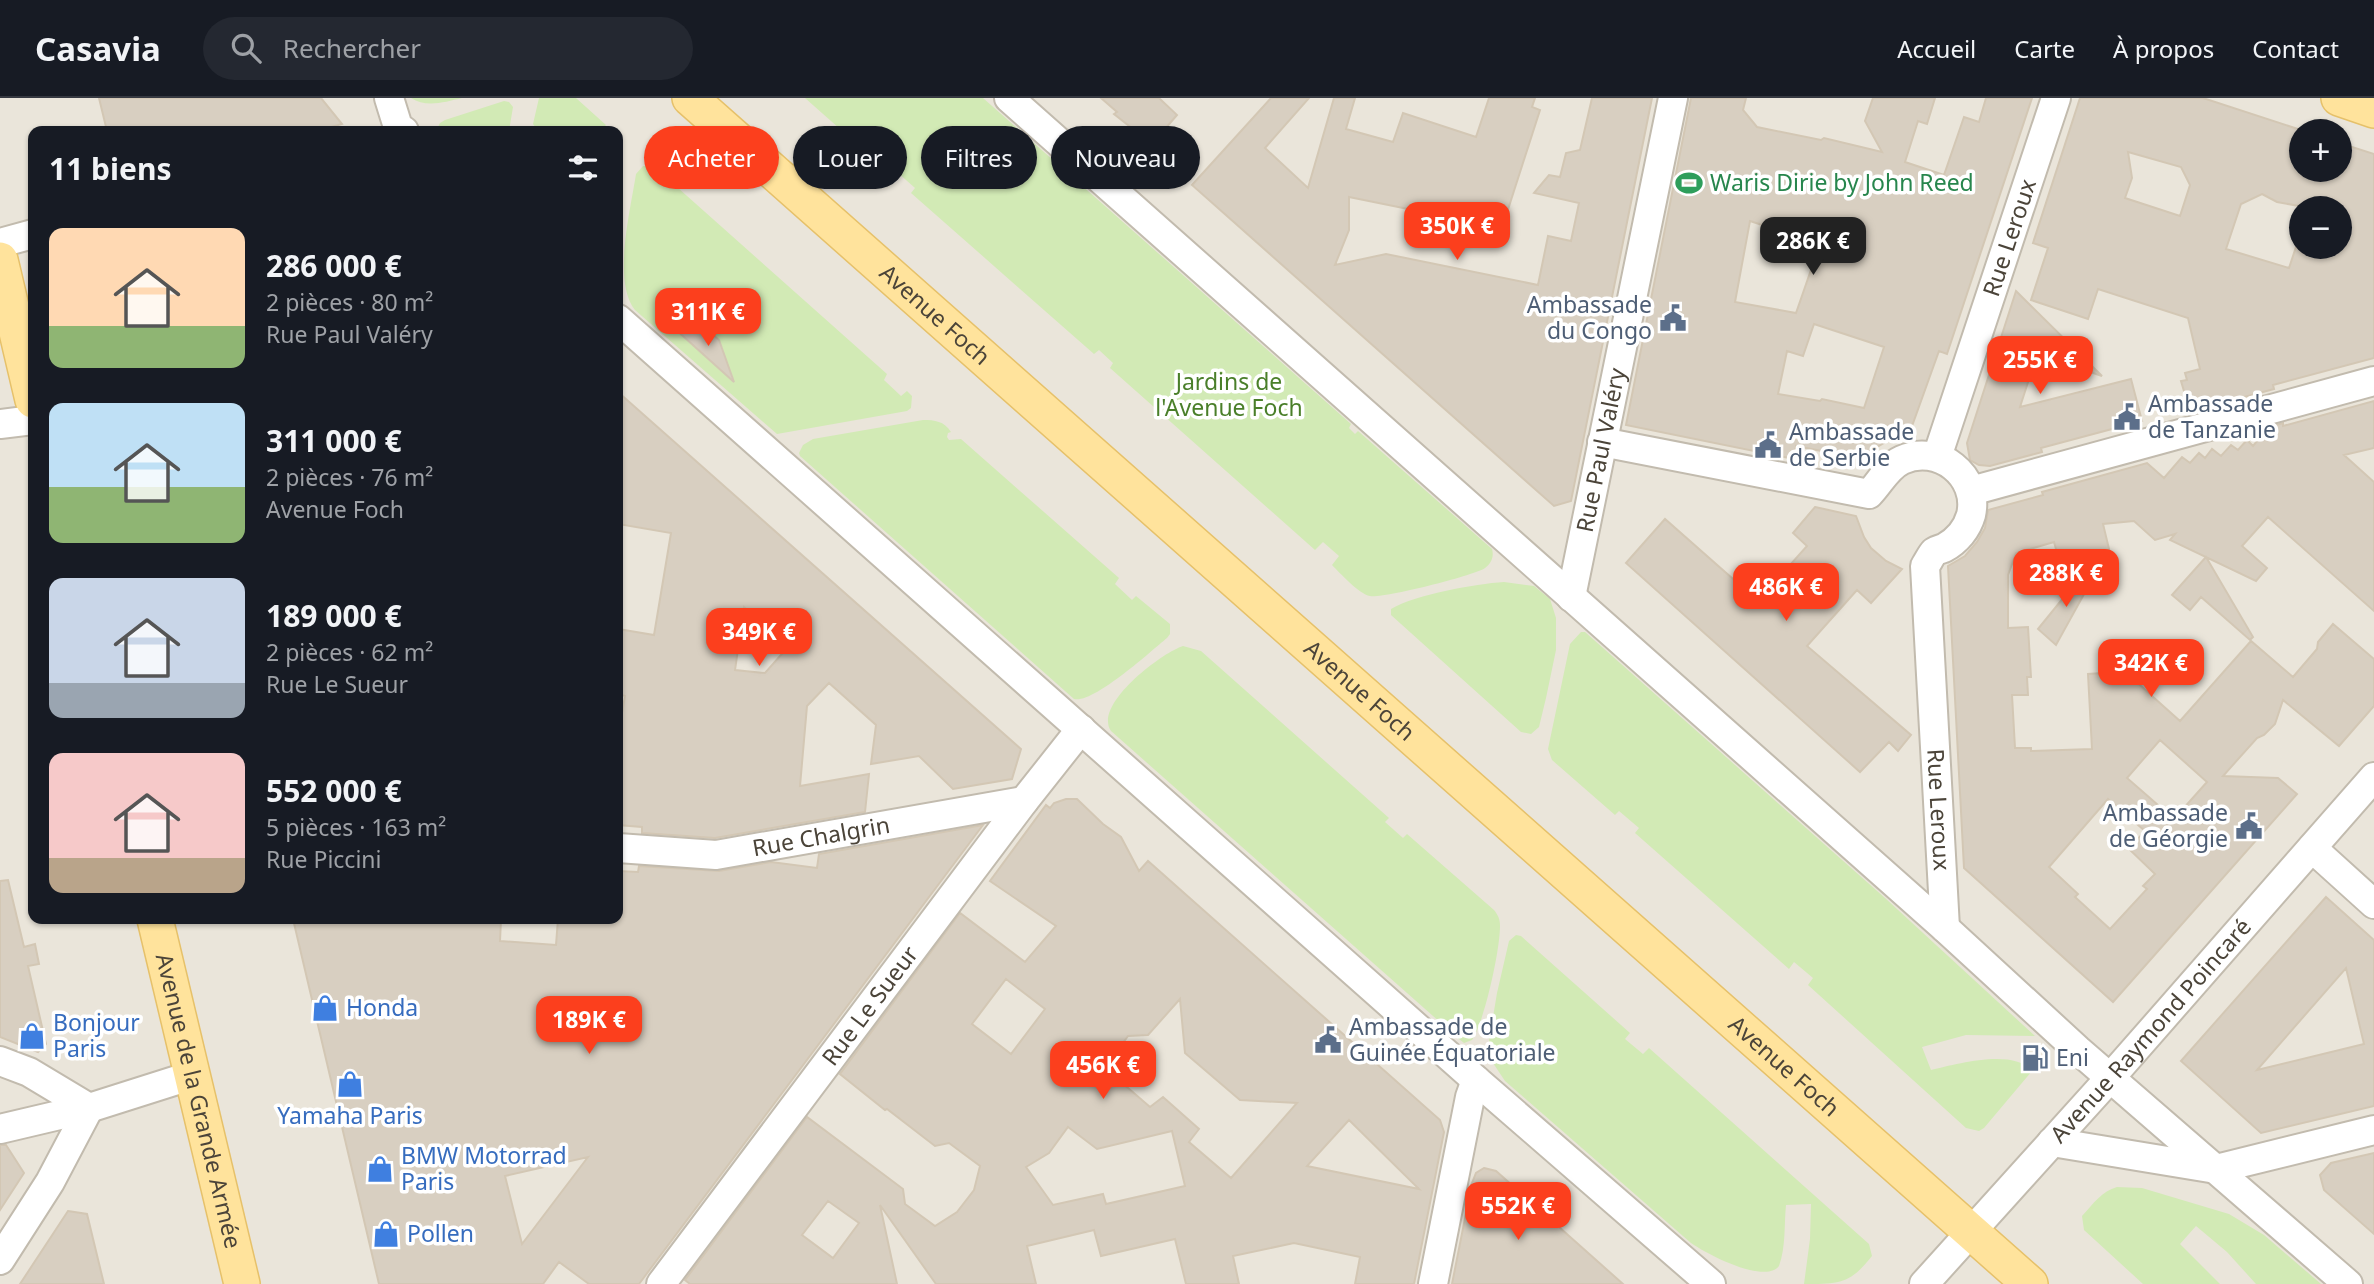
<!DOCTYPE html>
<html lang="fr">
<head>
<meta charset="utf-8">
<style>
  :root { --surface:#171b24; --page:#242831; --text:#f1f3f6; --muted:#9ea1a6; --line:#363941; --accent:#fc3f1d }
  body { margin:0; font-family:"Noto Sans",sans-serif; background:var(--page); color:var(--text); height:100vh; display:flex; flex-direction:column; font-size:26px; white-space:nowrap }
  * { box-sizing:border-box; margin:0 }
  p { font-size:23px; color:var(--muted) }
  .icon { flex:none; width:38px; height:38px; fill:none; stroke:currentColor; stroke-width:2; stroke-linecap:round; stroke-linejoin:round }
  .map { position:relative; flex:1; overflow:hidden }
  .panel { position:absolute; left:28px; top:28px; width:595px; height:798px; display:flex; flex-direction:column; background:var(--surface); border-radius:14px; box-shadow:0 2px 5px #0004 }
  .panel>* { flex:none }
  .banner { position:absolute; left:644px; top:28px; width:665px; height:63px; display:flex; gap:14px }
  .tools { position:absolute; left:2289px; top:21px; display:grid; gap:14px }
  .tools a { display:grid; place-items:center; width:63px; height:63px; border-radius:50%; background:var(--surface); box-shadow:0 2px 5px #0004; font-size:35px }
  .price { position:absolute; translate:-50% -60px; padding:0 16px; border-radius:14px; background:var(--accent); color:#fff; font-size:23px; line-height:46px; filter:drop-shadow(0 2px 4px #0008) }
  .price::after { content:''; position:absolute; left:50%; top:42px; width:21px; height:16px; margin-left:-10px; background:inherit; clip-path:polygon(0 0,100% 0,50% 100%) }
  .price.on { background:#222; color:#fff }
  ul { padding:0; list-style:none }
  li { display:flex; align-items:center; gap:21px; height:175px; padding:0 21px }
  li span { display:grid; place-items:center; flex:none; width:196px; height:140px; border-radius:14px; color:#555 }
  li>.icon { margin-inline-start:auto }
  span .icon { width:84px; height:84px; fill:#fffc; stroke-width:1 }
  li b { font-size:30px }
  h2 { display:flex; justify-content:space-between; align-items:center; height:84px; padding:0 21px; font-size:30px }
  .pill { padding:0 24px; border-radius:32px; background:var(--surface); box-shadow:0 2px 5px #0004; font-size:24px; line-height:63px }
  .pill.on { background:var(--accent); color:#fff }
  header { display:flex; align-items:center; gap:42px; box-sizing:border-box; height:98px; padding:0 35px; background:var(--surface); border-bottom:2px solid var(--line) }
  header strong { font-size:33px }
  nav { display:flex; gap:38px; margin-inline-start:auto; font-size:24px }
  .search { width:490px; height:63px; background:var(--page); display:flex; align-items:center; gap:18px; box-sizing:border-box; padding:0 24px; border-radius:38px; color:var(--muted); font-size:26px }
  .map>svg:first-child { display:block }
  .residential { fill:#eae5da; fill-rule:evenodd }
  .green { fill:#d2eab5 }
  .building { fill:#d8cfc1; stroke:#d3c7b4; stroke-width:2; fill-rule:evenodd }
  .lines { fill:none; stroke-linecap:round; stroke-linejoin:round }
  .minor-casing { stroke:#c2bbae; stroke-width:32 }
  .major-casing { stroke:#e6c16a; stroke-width:38 }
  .minor { stroke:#fff; stroke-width:28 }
  .major { stroke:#ffe39c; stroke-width:35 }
  .labels { text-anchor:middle; stroke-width:7; stroke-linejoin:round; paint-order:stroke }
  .leisure-label { font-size:23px; fill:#27864d; stroke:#fff; text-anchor:start }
  .street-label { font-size:23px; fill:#4b4439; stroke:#fff }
  .service-label { font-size:23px; fill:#4e5e75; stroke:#fff; text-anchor:start }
  .park-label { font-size:23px; fill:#4a7f2a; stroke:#fff }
  .shop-label { font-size:23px; fill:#366cbe; stroke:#fff; text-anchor:start }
</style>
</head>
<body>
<header>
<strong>Casavia</strong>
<div class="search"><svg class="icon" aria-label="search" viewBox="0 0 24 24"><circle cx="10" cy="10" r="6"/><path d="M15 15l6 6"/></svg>Rechercher</div>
<nav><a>Accueil</a><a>Carte</a><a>À propos</a><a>Contact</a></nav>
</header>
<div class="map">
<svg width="2374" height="1186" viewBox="0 0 2374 1186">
  <rect width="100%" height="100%" fill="#f6f3ec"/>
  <path class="residential" d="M0,0H2374V1186H0ZM33,33H618V821H33ZM2301,33H2340V72H2301ZM2301,110H2340V149H2301Z"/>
  <path class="green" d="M411,0H462C445,4 426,10 411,0Z
    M539,0H576L606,27L600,33H559L536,30L533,26Z
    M805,0H983L1351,326L1349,330L1355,336L1358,333L1492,451C1494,458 1492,465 1485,470C1476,477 1382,501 1370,498C1359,496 1340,475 1332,467L1339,458L1323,444L1315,452L1110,270L1113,265L1099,252L1094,256L911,95L915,90L897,74L893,78Z
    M504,3L509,4L513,9L509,33H436L440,25L445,22Z
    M643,68H648L659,73L887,276L884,282L901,298L907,293L912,298L911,310L907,313L777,336L635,212C612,183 631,110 636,76Z
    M923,322C935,322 944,323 951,334L948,335L947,339L949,342L961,341L1119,480L1115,486L1132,502L1136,498L1170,526V536L1167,540C1150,554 1093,606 1074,601L800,358L799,355L803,347L813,341Z
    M1504,484L1534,488L1550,501L1556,520V552L1546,600L1539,629L1531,636L1521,634L1391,517V511C1417,496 1475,486 1504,484Z
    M1581,534H1585L1885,800L2035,938L1966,937L1922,949L1931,972C1956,966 2014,950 2032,973L1984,1030L1979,1033L1966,1030L1808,887L1813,880L1794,864L1789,871L1635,735L1639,730L1619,713L1615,717L1552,662L1548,651L1570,546Z
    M1183,548L1201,553L1389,720L1385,724L1403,740L1407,736L1494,812C1498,817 1500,821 1500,828C1500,852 1485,922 1472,942L1464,945L1459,941L1111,633C1093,607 1161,555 1183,548Z
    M1516,837L1521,838L1630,935L1625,941L1643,956L1649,950L1869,1146L1872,1158C1850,1186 1840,1186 1804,1186L1810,1141L1811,1106L1786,1107C1784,1127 1786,1149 1779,1168C1765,1186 1710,1158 1691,1145L1505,983L1489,959V943L1497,895L1509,843Z
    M2117,1089L2142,1090L2229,1116L2264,1137L2321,1186H2256L2227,1154L2196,1128L2180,1146L2220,1186H2143L2084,1132L2082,1118C2093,1106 2102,1093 2117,1089Z"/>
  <path class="building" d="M99,0H321L342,26L317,33H107Z
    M1101,0H1159L1177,17L1152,46L1114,16L1117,14Z
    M1271,0H1309L1265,50L1308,90L1334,0H1355L1346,31L1393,44L1403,15L1476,39L1489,0H1535L1532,9L1540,12L1502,130L1349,99V132L1335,167L1386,156L1538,187L1548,138L1571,143L1579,105L1534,95L1549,77L1560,79L1566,55L1580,52L1592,0H1652L1571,403L1554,408L1192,87Z
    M1691,0H1746L1743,12L1757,29L1821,42L1824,40L1882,54L1865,23L1873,0H1935L1927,26L1918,23L1905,64L1944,77L1964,19L1979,24L1986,0H2032L1947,256L1939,253L1912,328L1867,355L1852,359L1796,348L1794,361L1626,327ZM1750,123L1820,146L1796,215L1735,204ZM1814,226L1884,249L1864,310L1822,301L1820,303L1778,296L1787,253L1803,258Z
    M2080,0H2203L2301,32V72H2340V45L2374,56V260L2273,287L2274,291L2211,308L2200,307L2189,310L2181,283L2187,282L2185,275L2200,271L2188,220L2098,191L2088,221L2031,202L2048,150L2033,145ZM2128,54L2181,69L2190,87L2180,118L2125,100L2132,80ZM2262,96L2277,104L2310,110H2340V149H2296L2289,170L2226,151L2241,106Z
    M2016,193L2102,278L2037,256L2020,309L2131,281L2142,323L2041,350L2042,354L1990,368L1979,367L1970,362L1967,345Z
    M674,230L712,236L719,242L734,284Z
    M618,294L1021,651L1012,681L953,691L919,658L871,666L876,627L829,585L807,608L800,688L869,676L865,714L715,740L642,735V729L618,727V638L625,598L618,596V531L654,537L671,435L618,426ZM744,509L789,548L765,575L735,572Z
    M2374,303V350L2344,357L2374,384V513L2268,419L2242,448L2267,470L2256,483L2170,442L2175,436L2155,442L2134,423L2103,426L2110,455L2061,469L2054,444L2016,455L2008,477V530L2028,529L2031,579H2027L2028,597H2012L2015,650H2031V653L2092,651L2088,576L2133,573V581L2180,623L2251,543L2293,579L2317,551L2318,544L2333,526L2374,561V608L2339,648L2283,602L2275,626L2264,637L2257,640L2223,678L2278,680L2297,696L2113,904L1964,770L1948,468L1965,458L1977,444L1985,430L1988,412L2043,397L2042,394L2147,365L2164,380L2182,359L2190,365L2199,355L2205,360L2212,351L2221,358L2231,347L2238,352L2247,342L2253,348L2269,329L2283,325V328ZM2160,642L2207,684L2174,721L2127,680ZM2108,701L2145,733L2129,751L2155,776L2143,788L2147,791L2110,831L2075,799L2078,796L2049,769Z
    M1815,409L1856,418L1864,439L1871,450L1886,463L1902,471L1871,505L1857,492L1807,548L1911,637L1898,653L1889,644L1860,674L1626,465L1665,421L1758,503L1807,448L1793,435Z
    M2206,459L2253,539L2250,542L2201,499L2190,512L2172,497Z
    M2086,472L2094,478L2056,547L2038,531Z
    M1066,701H1077L1103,726L1121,739L1139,773L1148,763L1440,1022L1444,1034L1414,1186H1355L1360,1159L1294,1145L1233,1158L1239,1186H1186L1175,1141L1101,1158L1094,1132L1027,1148L1036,1186H936L880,1107L897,1186H690L685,1182L807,1019L903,1091L905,1106L935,1128L957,1114L974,1092L980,1068L949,1045L935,1048L887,1011L885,1012L840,976L960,815L1025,864L1056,828L990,783L1046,707L1050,710L1054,705ZM1006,881L1045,911L1011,956L972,926ZM1180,901L1185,955L1240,1002L1297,1005L1231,1080L1189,1044L1199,1031L1163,999L1150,1009L1105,970L1128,938L1148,937ZM1349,1022L1419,1091L1307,1068ZM1068,1029L1097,1051L1172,1033L1185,1088L1106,1106L1103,1096L1053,1107L1026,1069L1049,1055ZM828,1103L859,1125L833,1160L802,1137Z
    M983,727L639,1186H589L559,1164L543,1186H379L293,821H501L500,843L556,847L558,821H618V773L638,774L639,768L719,773L771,764L817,770L819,756ZM588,1059L522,1146L505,1078Z
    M8,782L24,849L35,846L39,866L28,868L46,946L38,954L0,939V783Z
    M2326,799L2374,842V1008L2261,1035L2181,963ZM2346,870L2364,946L2257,972Z
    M0,1047H6L24,1075L0,1112Z
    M2374,1055V1136L2324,1092L2320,1077L2331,1065Z
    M1484,1070L1496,1073L1623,1186H1452L1472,1085L1476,1075Z
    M68,1113L87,1116L104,1186H20Z"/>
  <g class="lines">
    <defs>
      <g id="minor">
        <path d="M389,0L398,29L404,33"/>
        <path d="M1009,0L1945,830L2078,952L2348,1186"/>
        <path d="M0,145L33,136"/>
        <path d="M618,221L1476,982L1711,1186"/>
        <path d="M0,326L33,322"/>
        <path id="s1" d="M1602,344L1869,396C1880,385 1887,369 1902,362C1938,345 1980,378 1971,417C1967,431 1957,443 1944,450C1941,451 1937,452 1934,454C1931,457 1928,464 1925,468L1945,830"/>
        <path id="s2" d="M1937,359L2056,0"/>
        <path d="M1971,393L2374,283"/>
        <path id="s3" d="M1571,499L1673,0"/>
        <path id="s4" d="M618,750L716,757L1024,703"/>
        <path d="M2312,750L2374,806"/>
        <path d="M0,963L29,974L89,1010"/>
        <path d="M0,1031L89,1010L193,977"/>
        <path d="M2052,1044L2216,1071L2374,1032"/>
        <path d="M0,1162L50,1084L89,1010"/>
        <path id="s5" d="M661,1186L1024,703L1081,631"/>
        <path d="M1433,1186L1470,999L1476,982"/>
        <path id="s6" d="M1924,1186L2110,980L2374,679"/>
      </g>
      <g id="major">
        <path id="s7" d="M690,0L2030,1186"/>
        <path d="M2339,0L2374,12"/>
        <path d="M0,162L33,302"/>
        <path id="s8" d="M155,821L242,1186"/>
      </g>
    </defs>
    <use href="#minor" class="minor-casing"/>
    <use href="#major" class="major-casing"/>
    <use href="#minor" class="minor"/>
    <use href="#major" class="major"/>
  </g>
  <defs>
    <symbol id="stadium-bare" viewBox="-9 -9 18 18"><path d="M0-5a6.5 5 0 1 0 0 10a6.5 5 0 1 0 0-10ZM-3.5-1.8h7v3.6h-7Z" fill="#2e9e5b" stroke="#fff" stroke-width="2.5" paint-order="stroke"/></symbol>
    <symbol id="civic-bare" viewBox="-9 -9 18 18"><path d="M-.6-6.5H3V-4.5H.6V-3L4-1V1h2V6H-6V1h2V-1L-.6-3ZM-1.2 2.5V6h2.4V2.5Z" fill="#5c6f8a" stroke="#fff" stroke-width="2.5" paint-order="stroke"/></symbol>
    <symbol id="shop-bare" viewBox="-9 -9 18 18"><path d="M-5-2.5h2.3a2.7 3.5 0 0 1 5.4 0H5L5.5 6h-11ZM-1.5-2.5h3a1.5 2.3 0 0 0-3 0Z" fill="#3f7fe0" stroke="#fff" stroke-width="2.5" paint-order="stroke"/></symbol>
    <symbol id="fuel-bare" viewBox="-9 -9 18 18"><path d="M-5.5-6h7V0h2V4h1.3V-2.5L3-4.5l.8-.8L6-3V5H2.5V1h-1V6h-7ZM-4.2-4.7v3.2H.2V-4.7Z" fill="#5c6f8a" stroke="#fff" stroke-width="2.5" paint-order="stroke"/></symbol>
  </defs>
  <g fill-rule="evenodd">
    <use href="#stadium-bare" x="1670" y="66" width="38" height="38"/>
    <use href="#civic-bare" x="1654" y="201" width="38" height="38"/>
    <use href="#civic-bare" x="2108" y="300" width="38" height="38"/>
    <use href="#civic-bare" x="1749" y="328" width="38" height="38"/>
    <use href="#civic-bare" x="2230" y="709" width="38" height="38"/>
    <use href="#shop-bare" x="306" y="891" width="38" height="38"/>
    <use href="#shop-bare" x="13" y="919" width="38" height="38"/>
    <use href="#civic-bare" x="1309" y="923" width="38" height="38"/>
    <use href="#fuel-bare" x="2016" y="941" width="38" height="38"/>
    <use href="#shop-bare" x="331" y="967" width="38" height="38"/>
    <use href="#shop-bare" x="361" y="1052" width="38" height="38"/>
    <use href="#shop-bare" x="367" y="1117" width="38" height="38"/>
  </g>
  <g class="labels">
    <g class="leisure-label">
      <text x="1710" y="93">Waris Dirie by John Reed</text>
    </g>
    <g class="street-label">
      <text dy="8" stroke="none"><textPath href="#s2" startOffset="231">Rue Leroux</textPath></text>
      <text dy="8" stroke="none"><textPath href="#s7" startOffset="327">Avenue Foch</textPath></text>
      <text dy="8" stroke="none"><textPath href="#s3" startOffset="150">Rue Paul Valéry</textPath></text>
      <text dy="8" stroke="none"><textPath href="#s7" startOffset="894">Avenue Foch</textPath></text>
      <text dy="8" stroke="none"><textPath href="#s1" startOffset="744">Rue Leroux</textPath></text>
      <text dy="8" stroke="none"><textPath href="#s4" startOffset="205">Rue Chalgrin</textPath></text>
      <text dy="8" stroke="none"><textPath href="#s5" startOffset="348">Rue Le Sueur</textPath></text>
      <text dy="8" stroke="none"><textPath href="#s6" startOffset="340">Avenue Raymond Poincaré</textPath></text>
      <text dy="8" stroke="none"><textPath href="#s7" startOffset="1461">Avenue Foch</textPath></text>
      <text dy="8" stroke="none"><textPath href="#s8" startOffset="187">Avenue de la Grande Armée</textPath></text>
    </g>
    <g class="service-label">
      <text x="1652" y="215" text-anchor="end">Ambassade<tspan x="1652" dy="26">du Congo</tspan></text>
      <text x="2148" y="314">Ambassade<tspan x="2148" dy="26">de Tanzanie</tspan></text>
      <text x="1789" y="342">Ambassade<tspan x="1789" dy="26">de Serbie</tspan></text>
      <text x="2228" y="723" text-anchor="end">Ambassade<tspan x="2228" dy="26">de Géorgie</tspan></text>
      <text x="1349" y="937">Ambassade de<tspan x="1349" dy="26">Guinée Équatoriale</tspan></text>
      <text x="2056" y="968">Eni</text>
    </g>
    <g class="park-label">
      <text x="1229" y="292">Jardins de<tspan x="1229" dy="26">l'Avenue Foch</tspan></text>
    </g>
    <g class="shop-label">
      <text x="346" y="918">Honda</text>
      <text x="53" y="933">Bonjour<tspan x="53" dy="26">Paris</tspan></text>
      <text x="350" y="1026" text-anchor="middle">Yamaha Paris</text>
      <text x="401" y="1066">BMW Motorrad<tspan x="401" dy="26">Paris</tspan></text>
      <text x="407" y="1144">Pollen</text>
    </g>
  </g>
</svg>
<div class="tools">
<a>+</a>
<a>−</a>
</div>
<b class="price" style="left:1457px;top:164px">350K €</b>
<b class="price on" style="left:1813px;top:179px">286K €</b>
<b class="price" style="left:708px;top:250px">311K €</b>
<b class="price" style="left:2040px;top:298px">255K €</b>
<b class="price" style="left:2066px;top:511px">288K €</b>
<b class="price" style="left:1786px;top:525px">486K €</b>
<b class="price" style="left:759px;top:570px">349K €</b>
<b class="price" style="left:2151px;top:601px">342K €</b>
<b class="price" style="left:589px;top:958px">189K €</b>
<b class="price" style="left:1103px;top:1003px">456K €</b>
<b class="price" style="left:1518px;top:1144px">552K €</b>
<div class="banner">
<a class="pill on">Acheter</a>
<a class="pill">Louer</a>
<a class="pill">Filtres</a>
<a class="pill">Nouveau</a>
</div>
<section class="panel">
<h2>11 biens<svg class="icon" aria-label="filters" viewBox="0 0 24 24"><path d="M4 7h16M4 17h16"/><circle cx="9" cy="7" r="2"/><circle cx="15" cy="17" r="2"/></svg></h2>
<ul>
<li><span style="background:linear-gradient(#ffd9b3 70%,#8fb573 0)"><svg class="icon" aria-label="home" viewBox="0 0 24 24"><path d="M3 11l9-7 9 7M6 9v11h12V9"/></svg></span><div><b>286 000 €</b><p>2 pièces · 80 m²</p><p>Rue Paul Valéry</p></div></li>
<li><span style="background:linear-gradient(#bfe0f5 60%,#8fb573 0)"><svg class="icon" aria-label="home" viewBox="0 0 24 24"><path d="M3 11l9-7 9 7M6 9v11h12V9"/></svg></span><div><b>311 000 €</b><p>2 pièces · 76 m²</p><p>Avenue Foch</p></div></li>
<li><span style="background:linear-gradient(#c9d6e8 75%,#9aa5b1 0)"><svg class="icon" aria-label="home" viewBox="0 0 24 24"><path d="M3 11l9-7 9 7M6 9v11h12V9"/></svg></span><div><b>189 000 €</b><p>2 pièces · 62 m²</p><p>Rue Le Sueur</p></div></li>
<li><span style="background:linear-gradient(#f6c9c9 75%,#b9a48a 0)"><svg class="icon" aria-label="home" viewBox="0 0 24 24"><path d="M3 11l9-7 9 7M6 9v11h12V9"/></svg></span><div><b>552 000 €</b><p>5 pièces · 163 m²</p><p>Rue Piccini</p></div></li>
</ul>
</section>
</div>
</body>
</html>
